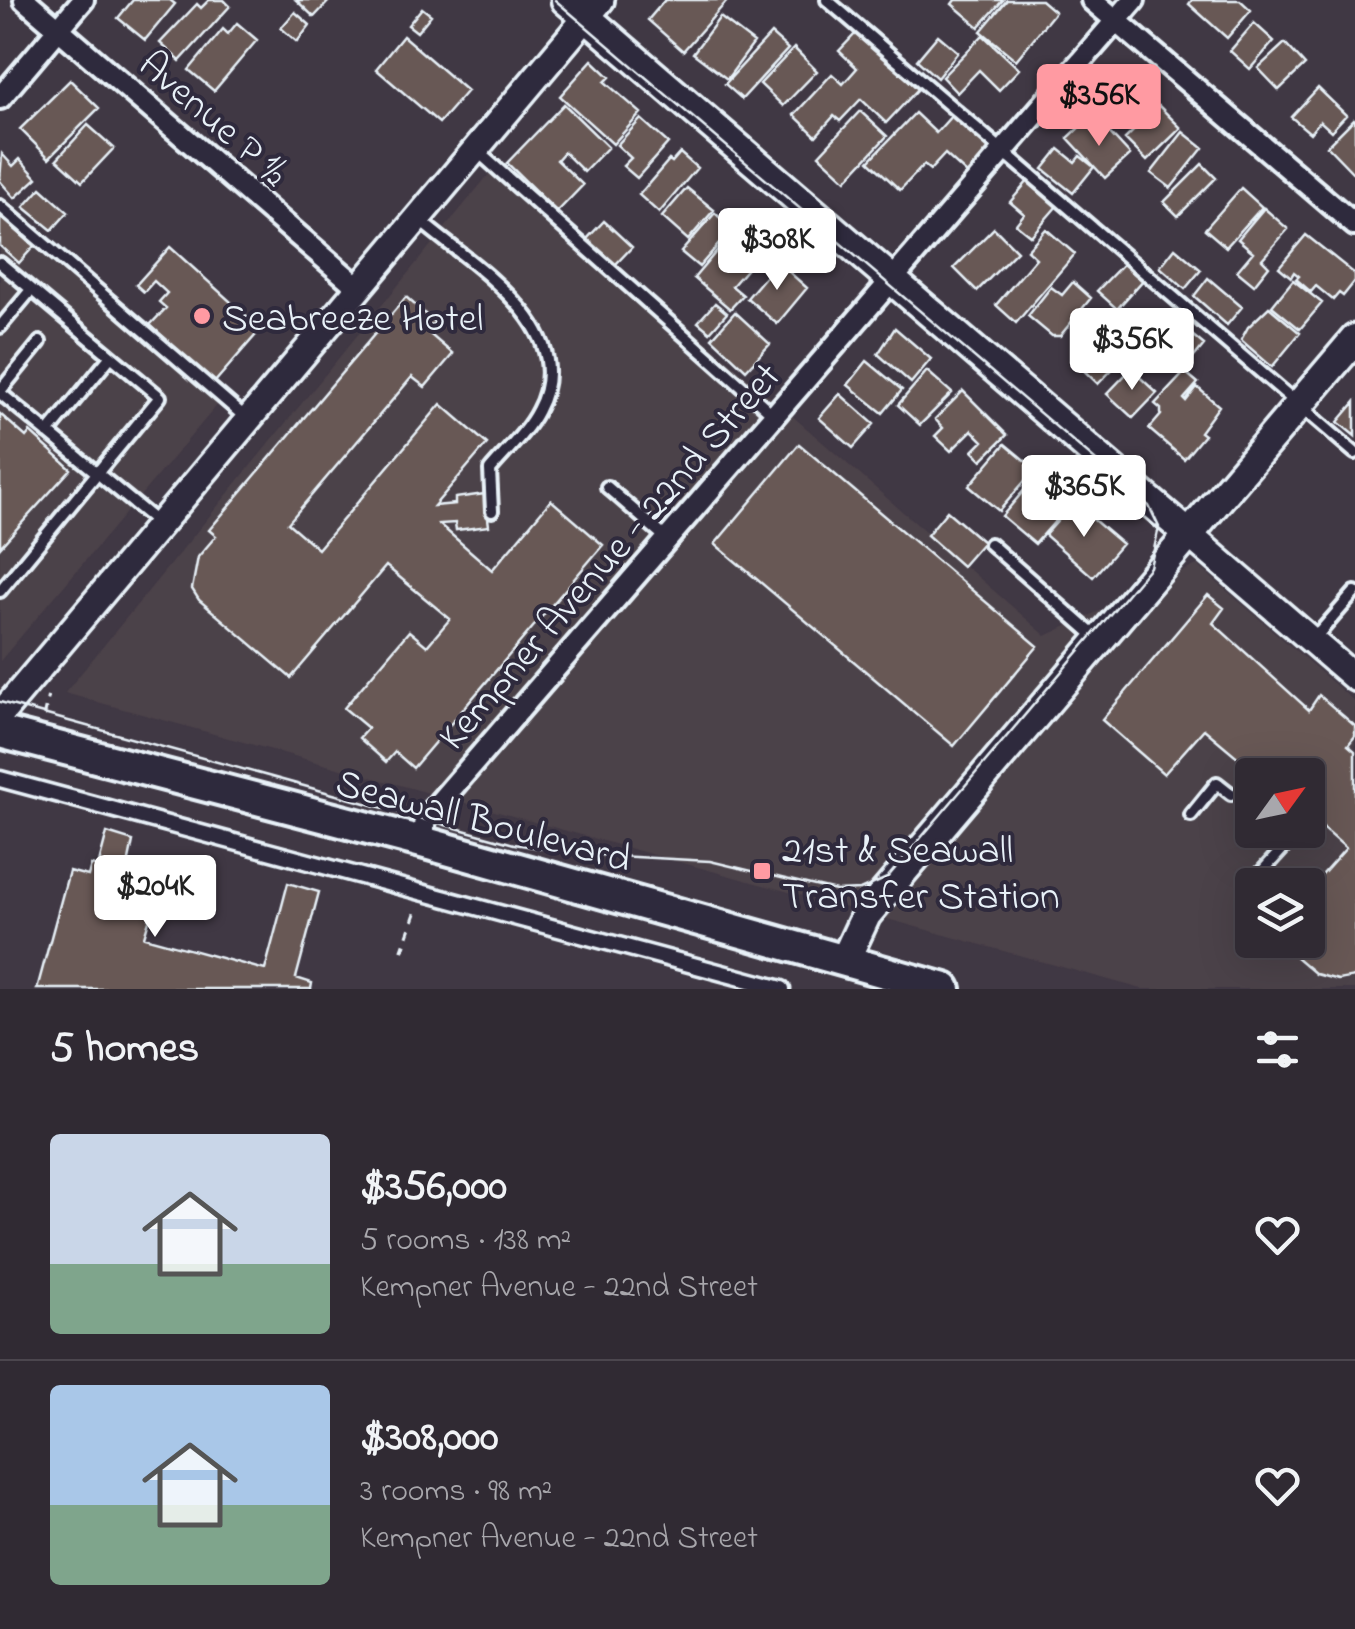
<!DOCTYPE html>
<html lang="en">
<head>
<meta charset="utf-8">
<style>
  :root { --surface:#302a33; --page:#38323b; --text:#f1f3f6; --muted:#a8a7ac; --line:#4b464e; --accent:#ff9aa2 }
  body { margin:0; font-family:"Indie Flower",sans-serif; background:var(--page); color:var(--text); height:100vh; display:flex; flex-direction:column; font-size:38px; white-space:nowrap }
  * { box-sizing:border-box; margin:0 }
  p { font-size:32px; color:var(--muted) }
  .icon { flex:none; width:55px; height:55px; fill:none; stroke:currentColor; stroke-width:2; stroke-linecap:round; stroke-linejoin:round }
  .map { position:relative; height:989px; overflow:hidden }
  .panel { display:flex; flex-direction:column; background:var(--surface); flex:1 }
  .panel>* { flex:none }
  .needle { width:65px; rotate:57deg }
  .controls { position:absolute; left:1235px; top:758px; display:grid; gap:20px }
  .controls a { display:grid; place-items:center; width:90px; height:90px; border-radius:10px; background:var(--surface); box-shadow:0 10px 40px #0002,0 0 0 2px var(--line); font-size:50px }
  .price { position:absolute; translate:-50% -85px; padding:0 22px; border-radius:10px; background:#fff; color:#222; font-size:32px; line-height:65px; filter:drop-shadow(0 2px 5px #0008) }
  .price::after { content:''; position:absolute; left:50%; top:60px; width:30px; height:22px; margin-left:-15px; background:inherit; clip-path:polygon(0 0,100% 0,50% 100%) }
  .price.on { background:var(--accent); color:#111 }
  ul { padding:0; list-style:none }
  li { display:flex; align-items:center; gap:30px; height:250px; padding:0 50px }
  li+li { border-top:2px solid var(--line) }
  li span { display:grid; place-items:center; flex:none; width:280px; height:200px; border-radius:10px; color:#555 }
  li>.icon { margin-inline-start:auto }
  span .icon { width:120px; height:120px; fill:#fffc; stroke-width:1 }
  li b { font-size:42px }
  h2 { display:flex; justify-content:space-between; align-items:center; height:120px; padding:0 50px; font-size:42px }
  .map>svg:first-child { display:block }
  .built { fill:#4c4249; fill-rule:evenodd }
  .building { fill:#675855; stroke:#e8f1f8; stroke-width:2.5 }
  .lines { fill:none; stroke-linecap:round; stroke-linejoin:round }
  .service-casing { stroke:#e8f1f8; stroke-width:18 }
  .pedestrian-casing { stroke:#e8f1f8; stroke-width:21 }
  .minor-casing { stroke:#e8f1f8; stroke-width:28 }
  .tertiary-casing { stroke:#e8f1f8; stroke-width:32 }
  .secondary-casing { stroke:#e8f1f8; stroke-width:35 }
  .primary-casing { stroke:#e8f1f8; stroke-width:38 }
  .path { stroke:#e8f1f8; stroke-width:4; stroke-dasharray:8 8; stroke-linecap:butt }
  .service { stroke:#2f2a3d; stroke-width:10 }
  .pedestrian { stroke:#2f2a3d; stroke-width:14 }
  .minor { stroke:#2f2a3d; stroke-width:20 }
  .tertiary { stroke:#2f2a3d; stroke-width:25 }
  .secondary { stroke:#2f2a3d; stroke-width:28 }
  .primary { stroke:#2f2a3d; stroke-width:30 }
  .tram { stroke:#e8f1f8; stroke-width:2.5 }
  .poi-dot { fill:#ff9aa2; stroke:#2f2a3d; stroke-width:4 }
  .labels { text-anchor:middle; stroke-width:8; stroke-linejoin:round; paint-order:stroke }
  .street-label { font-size:40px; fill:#e8f1f8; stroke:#2f2a3d }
  .poi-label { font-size:40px; fill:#e8f1f8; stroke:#2f2a3d; text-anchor:start }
</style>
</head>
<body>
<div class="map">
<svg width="1355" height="989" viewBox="0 0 1355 989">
  <rect width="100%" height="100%" fill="#403844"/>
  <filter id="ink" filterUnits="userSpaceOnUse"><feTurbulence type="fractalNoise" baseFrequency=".01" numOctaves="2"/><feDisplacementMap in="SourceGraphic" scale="20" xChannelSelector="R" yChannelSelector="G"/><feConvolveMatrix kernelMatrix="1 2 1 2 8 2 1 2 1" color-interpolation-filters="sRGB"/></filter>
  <g filter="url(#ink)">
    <path class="built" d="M499,162L1046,636L1197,565L1355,702V989H1142L65,693ZM1252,775H1308V830H1252ZM1252,885H1308V940H1252Z
      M0,213L219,403L0,661Z"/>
    <path class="building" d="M133,0H170L175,4L145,40L118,18Z
      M209,0H224L230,6L180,61L160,43L197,4L201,8Z
      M296,0H330L314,17Z
      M665,0H728L683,51L648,20Z
      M955,0H1003L979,27L952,4Z
      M1007,0H1041L1055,12L1016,60L981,31Z
      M1192,0H1240L1251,10L1227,38L1189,4Z
      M422,8L431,15L417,32L408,25Z
      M295,12L310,25L297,42L281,28Z
      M720,17L754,43L727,79L693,53Z
      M237,23L257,40L214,91L189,70L223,29L228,34Z
      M1254,23L1274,41L1250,69L1230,51Z
      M857,32L918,89L886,123L861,99L840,121L834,116L816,136L794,115L832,74L843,84L857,68L839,51Z
      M771,34L788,49L742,99L725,84Z
      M938,35L958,52L937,78L917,60Z
      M983,35L1019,69L999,90L979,70L957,93L942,77Z
      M403,36L467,91L439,123L376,69Z
      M1285,43L1305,65L1279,90L1258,68Z
      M794,48L817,71L783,106L760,84Z
      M592,60L610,77L605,82L641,113L613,144L560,96Z
      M1120,78L1145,101L1122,126L1097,102Z
      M70,80L99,108L49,158L20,129Z
      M1318,88L1346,115L1331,131L1320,121L1310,133L1291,117Z
      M564,104L608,147L584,172L564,152L557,160L583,185L557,212L507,163Z
      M1159,106L1181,128L1147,161L1125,139Z
      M860,111L887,136L846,180L819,155Z
      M915,113L936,133L953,114L992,150L968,175L945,154L930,170L924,165L900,190L869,161Z
      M641,119L668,143L637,178L623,166L631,158L617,145Z
      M1354,119L1355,120V175L1327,146Z
      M1085,122L1097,135L1105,128L1130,155L1105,178L1068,138Z
      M88,125L114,148L82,182L57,159Z
      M1183,132L1203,148L1171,188L1151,173Z
      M1059,149L1075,162L1080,156L1094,167L1073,193L1043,169Z
      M680,153L697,168L659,213L639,195L669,160L672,162Z
      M2,154L13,166L20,159L37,178L15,198L0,181Z
      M1202,164L1216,178L1178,216L1164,202Z
      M1028,181L1057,206L1031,236L1016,224L1024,214L1010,202Z
      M41,188L68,212L52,230L24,207Z
      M687,188L714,210L688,240L662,217Z
      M1241,188L1262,207L1226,247L1205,229Z
      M1264,208L1288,229L1262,259L1269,266L1254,285L1237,271L1253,252L1238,239Z
      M715,213L732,229L699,267L681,252Z
      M0,216L34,246L19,263L0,246Z
      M604,221L632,247L614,266L586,240Z
      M737,227L763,250L732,286L743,295L730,309L694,278Z
      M994,228L1017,251L977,291L954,268Z
      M1046,229L1075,254L1016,323L996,305L1036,258L1027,250Z
      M1306,235L1355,274V281L1343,296L1339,293L1333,300L1316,286L1311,292L1296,279L1299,276L1294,272L1291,277L1279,267Z
      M170,247L261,329L214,383L150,325L166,308L159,302L167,293L154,281L144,292L136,285Z
      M1175,248L1201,270L1185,289L1160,267Z
      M778,262L807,288L777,324L747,298Z
      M1125,262L1144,279L1117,309L1097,291Z
      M1208,278L1242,307L1227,325L1194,296Z
      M1293,280L1322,303L1300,329L1272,306Z
      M1073,282L1091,298L1060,336H1052L1028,316L1051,287L1062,295Z
      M406,297L434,322L426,331L453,354L425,387L412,377L288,523L318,549L441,404L487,444L434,506L455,504V498L485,494L489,526L456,530L455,523L439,524L492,570L551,500L603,545L413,768L395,752L386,762L359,738L368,728L344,708L409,631L427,646L450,619L386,566L291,678L199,600L192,589L198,557L216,536L209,530Z
      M715,303L727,313L710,332L698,322Z
      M1269,307L1300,333L1272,367L1241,340L1248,327Z
      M735,312L770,344L746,370L712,338Z
      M1119,318L1141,340L1098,384L1075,362Z
      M1174,320L1204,345L1190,362L1159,337Z
      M895,328L931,359L911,383L878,354Z
      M867,361L902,390L883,413L848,385Z
      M1131,369L1157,393L1133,418L1107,394Z
      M927,371L952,393L920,425L898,405Z
      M1185,372L1198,383L1184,399L1186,401L1197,387L1219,406L1200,432L1204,435L1184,459L1149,429L1161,415V409L1155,404Z
      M963,391L1007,435L982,460L973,451L983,441L972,430L951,451L935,436L943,428L935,419Z
      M840,394L874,424L853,448L819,418Z
      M1355,402V436L1338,422Z
      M0,414L26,437L30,432L71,469L0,547Z
      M799,444L1038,646L954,746L715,544Z
      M1005,444L1035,469L999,511L969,486Z
      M1039,473L1072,502L1035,544L1002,516Z
      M1074,503L1122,544L1093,577L1045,535Z
      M947,511L983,542L962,566L927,535Z
      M1208,595L1224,608L1213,623L1309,710L1319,695L1355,726V736L1348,745L1355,751V977L1338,980L1316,974L1296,957L1287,940H1308V891L1346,848L1308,815V775H1259L1204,729L1164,774L1102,720Z
      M107,833L133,841L121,899L153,907L144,937L265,970L288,883L319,892L296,978L312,983L311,989H37L69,871L88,876L91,865L98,867Z"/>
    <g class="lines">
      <defs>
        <path id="service" d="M827,0L1355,453
          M476,150L776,417
          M0,206L246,418
          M418,219C471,265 582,328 538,410C527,432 506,451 490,470L492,511
          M0,263L160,397L0,591
          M0,327L31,290
          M0,391L40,342
          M0,393L158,523
          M48,433L111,356
          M607,487L667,539
          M990,544L1098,639
          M1313,640L1355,592
          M1191,815L1217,783L1231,794
          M1259,875L1287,844L1278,835"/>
        <path id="pedestrian" d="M0,779L782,989"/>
        <path id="minor" d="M25,0L359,288
          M1092,0L1355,225
          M0,98L83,0
          M422,842L425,819L1134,0"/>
        <path id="tertiary" d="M1187,533L1355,678
          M0,715L601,0"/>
        <path id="secondary" d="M566,0L1187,533
          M845,960L866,915L1355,339"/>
        <path id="primary" d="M0,732L422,842L945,989"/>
      </defs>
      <use href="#service" class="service-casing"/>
      <use href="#pedestrian" class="pedestrian-casing"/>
      <use href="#minor" class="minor-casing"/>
      <use href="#tertiary" class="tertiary-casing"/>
      <use href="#secondary" class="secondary-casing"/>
      <use href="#primary" class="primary-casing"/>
      <path class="path" d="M44,716L48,697
        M402,951L417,909"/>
      <use href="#service" class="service"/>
      <use href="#pedestrian" class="pedestrian"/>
      <use href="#minor" class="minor"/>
      <use href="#tertiary" class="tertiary"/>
      <use href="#secondary" class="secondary"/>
      <use href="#primary" class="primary"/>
      <path class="tram" d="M0,702L514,844L579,854L710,861L836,891L860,890L887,878L1150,567L1159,527L1149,506L555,0"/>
    </g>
  </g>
  <g class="poi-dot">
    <circle cx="202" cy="316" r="10"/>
    <rect x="752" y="861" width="20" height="20" rx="5"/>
  </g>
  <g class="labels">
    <g class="street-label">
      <text transform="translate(215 117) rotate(41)" y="14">Avenue P ½</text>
      <text transform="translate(608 555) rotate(-49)" y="14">Kempner Avenue - 22nd Street</text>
      <text transform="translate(484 819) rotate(15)" y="14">Seawall Boulevard</text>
    </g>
    <g class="poi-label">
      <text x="222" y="330">Seabreeze Hotel</text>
      <text x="782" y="862">21st &amp; Seawall<tspan x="782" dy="46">Transfer Station</tspan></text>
    </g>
  </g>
</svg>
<div class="controls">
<a><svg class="needle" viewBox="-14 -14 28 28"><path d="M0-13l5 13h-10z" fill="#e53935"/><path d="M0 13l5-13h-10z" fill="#a8a7ac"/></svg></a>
<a><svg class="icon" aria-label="layers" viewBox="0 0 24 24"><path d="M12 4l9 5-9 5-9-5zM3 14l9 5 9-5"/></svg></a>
</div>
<b class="price on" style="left:1099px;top:149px">$356K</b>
<b class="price" style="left:777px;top:293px">$308K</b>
<b class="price" style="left:1132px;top:393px">$356K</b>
<b class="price" style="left:1084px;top:540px">$365K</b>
<b class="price" style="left:155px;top:940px">$204K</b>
</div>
<section class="panel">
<h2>5 homes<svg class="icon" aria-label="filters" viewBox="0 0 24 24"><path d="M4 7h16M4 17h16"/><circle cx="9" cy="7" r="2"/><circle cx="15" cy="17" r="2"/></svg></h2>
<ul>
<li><span style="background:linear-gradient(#c9d6e8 65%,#7fa58c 0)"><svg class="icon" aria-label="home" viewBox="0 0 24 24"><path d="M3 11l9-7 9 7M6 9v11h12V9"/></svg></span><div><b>$356,000</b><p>5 rooms · 138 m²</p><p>Kempner Avenue - 22nd Street</p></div><svg class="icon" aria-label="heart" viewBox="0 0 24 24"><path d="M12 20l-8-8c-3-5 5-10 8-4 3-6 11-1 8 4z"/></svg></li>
<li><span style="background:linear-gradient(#a9c7e8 60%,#7fa58c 0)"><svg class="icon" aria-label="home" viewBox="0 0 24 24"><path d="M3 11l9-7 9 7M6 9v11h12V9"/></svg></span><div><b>$308,000</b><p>3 rooms · 98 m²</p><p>Kempner Avenue - 22nd Street</p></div><svg class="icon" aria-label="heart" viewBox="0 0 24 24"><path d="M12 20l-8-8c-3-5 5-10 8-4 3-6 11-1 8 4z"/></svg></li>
</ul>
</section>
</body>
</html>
